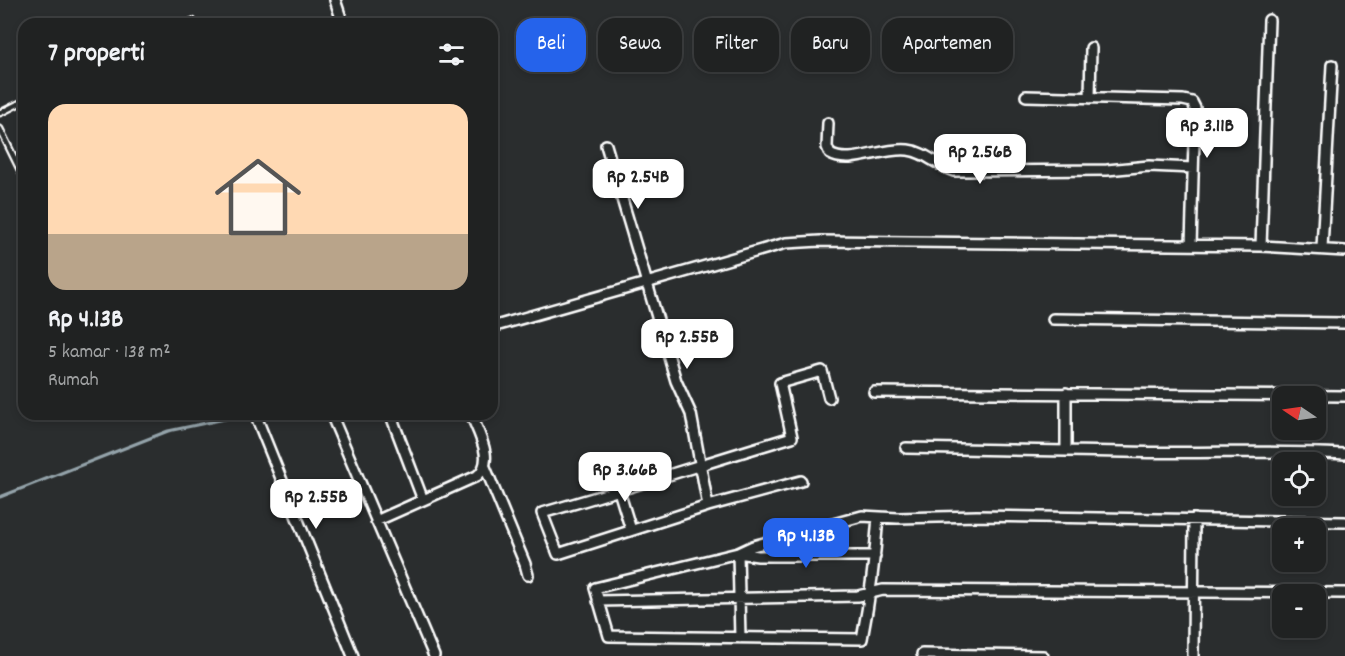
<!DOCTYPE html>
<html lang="id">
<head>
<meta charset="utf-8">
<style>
  :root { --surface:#202222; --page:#282a2a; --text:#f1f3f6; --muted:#a2a4a5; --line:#3d3f40; --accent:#2563eb }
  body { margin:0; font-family:Dekko,sans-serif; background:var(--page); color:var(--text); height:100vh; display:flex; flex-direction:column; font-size:22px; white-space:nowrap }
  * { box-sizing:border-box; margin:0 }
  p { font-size:20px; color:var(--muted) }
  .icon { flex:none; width:33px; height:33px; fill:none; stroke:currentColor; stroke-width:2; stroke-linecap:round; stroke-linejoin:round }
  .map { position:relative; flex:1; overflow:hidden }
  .details { position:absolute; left:18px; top:18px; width:480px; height:402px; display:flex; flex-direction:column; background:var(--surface); border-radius:18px; box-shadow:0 3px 9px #0003,0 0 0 2px var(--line) }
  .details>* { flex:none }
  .hud { position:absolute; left:516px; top:18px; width:570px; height:54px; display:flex; gap:12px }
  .needle { width:39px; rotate:283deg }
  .controls { position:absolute; left:1272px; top:386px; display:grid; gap:12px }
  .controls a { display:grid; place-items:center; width:54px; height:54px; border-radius:12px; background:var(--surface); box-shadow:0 3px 9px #0003,0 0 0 2px var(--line); font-size:30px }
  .price { position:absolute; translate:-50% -51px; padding:0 14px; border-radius:12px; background:#fff; color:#222; font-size:20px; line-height:39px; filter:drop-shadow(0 2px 3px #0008) }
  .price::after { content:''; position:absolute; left:50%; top:36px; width:18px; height:14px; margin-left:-9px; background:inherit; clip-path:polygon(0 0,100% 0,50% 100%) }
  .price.current { background:var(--accent); color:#fff }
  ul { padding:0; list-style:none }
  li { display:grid; align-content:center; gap:12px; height:318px; padding:0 30px }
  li+li { border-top:2px solid var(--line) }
  li span { display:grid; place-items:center; height:186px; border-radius:18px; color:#555 }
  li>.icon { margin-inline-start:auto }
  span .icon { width:108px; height:108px; fill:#fffc; stroke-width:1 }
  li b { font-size:26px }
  h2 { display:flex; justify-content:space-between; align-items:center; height:72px; padding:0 30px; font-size:26px }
  .chip { padding:0 21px; border-radius:18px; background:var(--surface); box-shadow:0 3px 9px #0003,0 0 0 2px var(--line); font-size:21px; line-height:54px }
  .chip.current { background:var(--accent); color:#fff }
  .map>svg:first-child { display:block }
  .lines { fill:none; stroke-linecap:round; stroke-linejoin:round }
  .stream { stroke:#94a3aa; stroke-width:3 }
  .service-casing { stroke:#fff; stroke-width:9 }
  .minor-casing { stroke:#fff; stroke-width:14 }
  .service { stroke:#2a2d2e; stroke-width:4.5 }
  .minor { stroke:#2a2d2e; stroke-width:9 }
</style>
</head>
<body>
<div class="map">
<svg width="1345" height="656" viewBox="0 0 1345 656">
  <rect width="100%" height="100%" fill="#2a2d2e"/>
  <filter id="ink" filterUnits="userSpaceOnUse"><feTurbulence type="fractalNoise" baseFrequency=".0167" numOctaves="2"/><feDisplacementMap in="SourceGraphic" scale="12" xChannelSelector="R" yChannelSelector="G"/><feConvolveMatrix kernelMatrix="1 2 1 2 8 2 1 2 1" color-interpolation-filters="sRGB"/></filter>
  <g filter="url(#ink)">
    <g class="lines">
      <path class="stream" d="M0,497L168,431L244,415"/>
      <defs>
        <path id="service" d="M186,24L193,21
          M0,113L24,101
          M0,129L24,178"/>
        <path id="minor" d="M335,0L343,24
          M1269,20L1261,246L1345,251
          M1026,96L1183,100L1192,102L1195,108L1191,245
          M1090,98L1091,48
          M828,123L827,147L830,154C850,166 882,147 908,150C926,152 937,166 954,171L1107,170L1149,166L1193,168
          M606,145L676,381L691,414L708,506L558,554L542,513C626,489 709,462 792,437L780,383L822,371L829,398
          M1322,248L1332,65
          M1053,319L1345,323
          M492,327L786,243L820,241L1261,246
          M874,392L1345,396
          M255,414L353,656
          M331,414L434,656
          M393,421L423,500
          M906,448C979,449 1052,450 1125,452C1199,454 1272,450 1345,454
          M1066,449V393
          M485,467L525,564L528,575
          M619,491L631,530
          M708,506L801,481
          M376,521L477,476C496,461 478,433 471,414
          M875,556H758L738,553L595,588L609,636L862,639C870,598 875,558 878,517
          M598,601L858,596L883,590L1345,593
          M740,638L738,553L753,546L862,516L898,518L977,516L1345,522
          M922,654L1043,656
          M1193,656L1194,519"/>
      </defs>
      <use href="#service" class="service-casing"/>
      <use href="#minor" class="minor-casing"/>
      <use href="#service" class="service"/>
      <use href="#minor" class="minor"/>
    </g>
  </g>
</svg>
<div class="controls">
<a><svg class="needle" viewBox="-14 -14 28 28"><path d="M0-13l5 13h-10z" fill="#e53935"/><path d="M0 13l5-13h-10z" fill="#a2a4a5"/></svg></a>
<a><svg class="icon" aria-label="locate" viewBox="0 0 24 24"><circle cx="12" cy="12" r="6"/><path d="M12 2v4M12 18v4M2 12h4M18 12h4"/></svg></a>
<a>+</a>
<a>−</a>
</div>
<b class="price" style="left:1207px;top:159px">Rp 3.11B</b>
<b class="price" style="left:980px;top:185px">Rp 2.56B</b>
<b class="price" style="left:638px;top:210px">Rp 2.54B</b>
<b class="price" style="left:687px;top:370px">Rp 2.55B</b>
<b class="price" style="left:625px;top:503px">Rp 3.66B</b>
<b class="price" style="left:316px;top:530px">Rp 2.55B</b>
<b class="price current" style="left:806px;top:569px">Rp 4.13B</b>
<div class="hud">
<a class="chip current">Beli</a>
<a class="chip">Sewa</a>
<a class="chip">Filter</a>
<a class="chip">Baru</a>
<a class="chip">Apartemen</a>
</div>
<section class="details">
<h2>7 properti<svg class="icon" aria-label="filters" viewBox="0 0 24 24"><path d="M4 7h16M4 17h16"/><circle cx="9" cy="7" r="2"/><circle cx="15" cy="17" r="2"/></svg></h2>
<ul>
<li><span style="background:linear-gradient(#ffd9b3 70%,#b9a48a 0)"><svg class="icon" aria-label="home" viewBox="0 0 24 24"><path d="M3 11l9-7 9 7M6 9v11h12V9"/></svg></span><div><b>Rp 4.13B</b><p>5 kamar · 138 m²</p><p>Rumah</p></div></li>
</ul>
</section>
</div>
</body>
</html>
